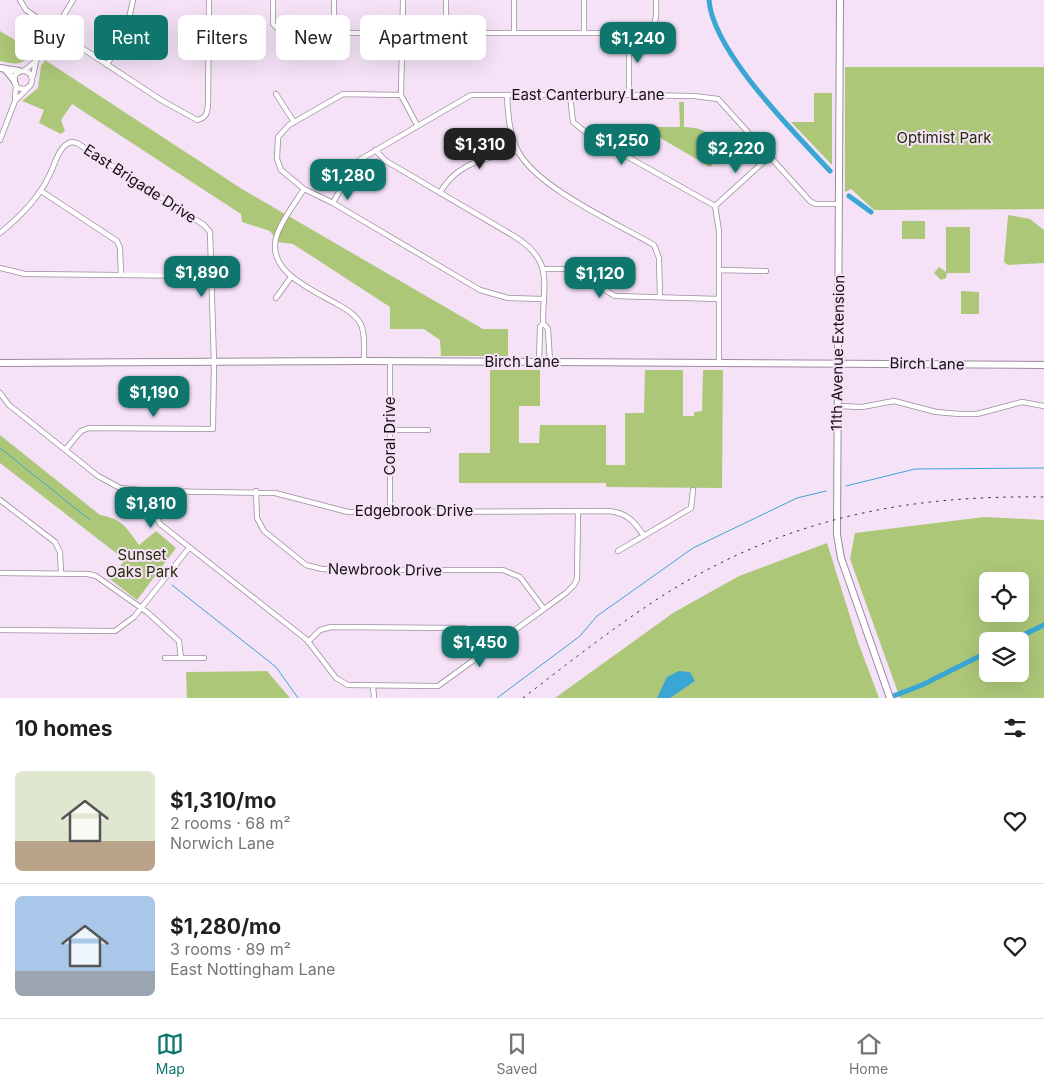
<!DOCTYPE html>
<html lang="en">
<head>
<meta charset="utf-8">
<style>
  :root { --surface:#fff; --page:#f2f2f2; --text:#202124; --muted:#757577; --line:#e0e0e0; --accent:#0f766e }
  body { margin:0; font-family:Inter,sans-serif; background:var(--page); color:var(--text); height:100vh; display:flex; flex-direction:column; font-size:19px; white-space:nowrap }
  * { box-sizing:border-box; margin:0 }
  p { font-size:16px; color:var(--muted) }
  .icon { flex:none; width:28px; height:28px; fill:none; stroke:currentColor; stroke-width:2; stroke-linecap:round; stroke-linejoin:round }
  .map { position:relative; height:698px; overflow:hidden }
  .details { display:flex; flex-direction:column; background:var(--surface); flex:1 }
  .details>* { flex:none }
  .guide { position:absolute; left:15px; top:15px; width:500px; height:45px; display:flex; gap:10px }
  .fabs { position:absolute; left:979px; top:572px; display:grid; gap:10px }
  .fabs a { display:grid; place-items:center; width:50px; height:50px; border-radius:8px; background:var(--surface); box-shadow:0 5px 20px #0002; font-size:25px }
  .price { position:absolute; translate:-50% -42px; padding:0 11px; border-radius:10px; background:var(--accent); color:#fff; font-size:16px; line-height:32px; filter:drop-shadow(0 1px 2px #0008) }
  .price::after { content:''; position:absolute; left:50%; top:30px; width:15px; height:11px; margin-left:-8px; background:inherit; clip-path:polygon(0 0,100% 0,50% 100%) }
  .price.current { background:#222; color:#fff }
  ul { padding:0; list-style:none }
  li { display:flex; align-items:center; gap:15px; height:125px; padding:0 15px }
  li+li { border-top:1px solid var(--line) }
  li span { display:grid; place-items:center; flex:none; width:140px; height:100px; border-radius:8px; color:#555 }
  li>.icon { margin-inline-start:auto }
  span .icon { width:60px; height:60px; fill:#fffc; stroke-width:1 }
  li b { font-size:21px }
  h2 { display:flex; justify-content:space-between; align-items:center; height:60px; padding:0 15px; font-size:21px }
  .tag { padding:0 18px; border-radius:8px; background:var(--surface); box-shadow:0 5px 20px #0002; font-size:18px; line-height:45px }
  .tag.current { background:var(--accent); color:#fff }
  .dock { display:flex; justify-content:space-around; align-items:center; height:70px; border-top:1px solid var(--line); background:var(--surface); font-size:14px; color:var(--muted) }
  .dock a { display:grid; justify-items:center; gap:2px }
  .dock .current { color:var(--accent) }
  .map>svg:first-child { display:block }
  .green { fill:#adc779; fill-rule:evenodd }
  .water { fill:#3aa6d4 }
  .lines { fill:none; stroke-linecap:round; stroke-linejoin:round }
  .stream { stroke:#3aa6d4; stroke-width:1 }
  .canal { stroke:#3aa6d4; stroke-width:5 }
  .street-casing { stroke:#9c8b9e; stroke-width:6 }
  .secondary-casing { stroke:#9c8b9e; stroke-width:8 }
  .street { stroke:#fff; stroke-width:4.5 }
  .secondary { stroke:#fff; stroke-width:6 }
  .rail { stroke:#383038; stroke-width:1; stroke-dasharray:2.5 5; stroke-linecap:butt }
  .labels { text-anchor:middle; stroke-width:4; stroke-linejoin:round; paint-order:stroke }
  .street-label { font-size:15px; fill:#140e14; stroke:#f5e2f7 }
  .park-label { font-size:15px; fill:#242e09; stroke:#f5e2f7 }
</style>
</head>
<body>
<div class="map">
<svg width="1044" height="698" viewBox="0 0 1044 698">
  <rect width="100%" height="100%" fill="#f5e2f7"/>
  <path class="green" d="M0,31L33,51C24,66 16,65 0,61Z
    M45,60L242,189L483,329H508V356H441L440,340L424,329H390V307L293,244L278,242L270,231L242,222L241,214L72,104L61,120L65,131L61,134L39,123L44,110L22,101L38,88L41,66Z
    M845,67H1044V209L874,210L851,189L845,192Z
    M814,93H832V165L791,122H814Z
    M679,102H684V127C710,128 709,135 725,154L710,167L652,133H641L643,127H680Z
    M1008,215L1030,219L1044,230V263L1008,265L1004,262Z
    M902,221H925V239H902Z
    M946,227H970V273H947L946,278L941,280L934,273L939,267L946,272Z
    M961,291L979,292V314H961Z
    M490,370H540V406H519V443H539L540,425H606V465H625V413H644L645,370H683V416H694V412L702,411L703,370H723L722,488L606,487V483H459V453H490Z
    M0,435L100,515C122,519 126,527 139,545L156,531L176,548L137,600L110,579L125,560L0,463Z
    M984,517L1044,520V698H900L850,559L855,533ZM988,581H1020V614H988ZM988,641H1020V674H988Z
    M827,543L858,642L879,698H555L673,613L739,576Z
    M267,671L290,698H187L186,672Z"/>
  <path class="water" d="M679,671L690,672L695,681L670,698H657L667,677Z"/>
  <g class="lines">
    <path class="stream" d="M0,448L90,520
      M846,486L915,469L1044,468
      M172,585L276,667L298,698
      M497,698L580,636L597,616L693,548L797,498L826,491"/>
    <path class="canal" d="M709,0C713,52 794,132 830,171
      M849,196L871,212
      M1010,641L1044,625
      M888,698L922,685L988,652"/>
    <defs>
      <path id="street" d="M20,0L26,10L56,31L161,100L197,120C206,118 207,114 208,105L209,0
        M273,0V24L281,32L288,33H643C659,27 656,14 656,0
        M403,0L401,95L417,125
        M514,0V33
        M584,0V33
        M446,32V0
        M334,33V0
        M629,33V95
        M36,61L73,0
        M107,65L127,28L133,0
        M25,70L36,61L33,76
        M14 80a9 9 0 1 1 18 0a9 9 0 1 1-18 0Z
        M276,94L294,122
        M401,95L343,94L289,125L278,137L277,159L281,170L304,189L333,203L480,290L508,298L543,299
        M507,95C508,114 509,134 518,151C537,188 618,224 654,245L659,258L660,297
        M570,95L573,122L589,135L715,206L719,231V362
        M15,101L28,88
        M0,140L15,101L16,84
        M375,150L386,161L514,236C554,261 543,281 543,323L540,327L539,362
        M304,189C295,203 284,217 278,232C262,270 311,289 337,304C346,309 358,316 362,327C365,337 364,350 364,361
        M41,191L117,241L120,248L121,275
        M440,193C456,163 488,157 518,151
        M333,203L353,166L361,159L471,95H629L694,96L718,99L810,201L815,204H839
        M715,206L770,156
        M0,233C20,217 38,199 49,176C55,165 59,144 72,142L77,143L204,225L210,232L214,363L213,429L89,428L81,431L66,449
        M0,268L25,274L212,276
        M543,269H565L574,272L615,296L719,299
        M719,270L766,271
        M276,298L291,277
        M543,323L548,329L550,362
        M0,393L9,405L98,476L120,488L151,491L275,493L348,512L609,511C627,513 634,521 644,536
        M838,406L862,407L894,401L936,412L960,414H977L1022,402L1044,406
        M390,430H428
        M151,491L153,511L160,524L307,640L336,678L348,685L438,686L566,593L574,585L577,579L578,511
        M256,491L257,518L264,531L306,565L322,569L341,570H503L520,577L544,609
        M0,500L55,542L60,552L61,573
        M390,511V361
        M618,551L691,508L693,490
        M0,573L88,574L96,576L147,612L179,641L181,658
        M0,630L115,631L134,617L189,548
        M308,642L320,630L331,627L464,628L480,636L490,649
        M165,658H204
        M373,686L374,698"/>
      <path id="secondary" d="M840,0L837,535L841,558L890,698
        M0,68L19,71
        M6,70L14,80
        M0,363L364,361L1044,365"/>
    </defs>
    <use href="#street" class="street-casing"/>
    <use href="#secondary" class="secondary-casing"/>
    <use href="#street" class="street"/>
    <use href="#secondary" class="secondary"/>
    <path class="rail" d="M523,698C571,661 619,623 670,591C789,518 907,495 1044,497"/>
  </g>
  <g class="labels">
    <g class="street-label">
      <text x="588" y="100">East Canterbury Lane</text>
      <text transform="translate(140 184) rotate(33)" y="5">East Brigade Drive</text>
      <text transform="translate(838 353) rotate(-89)" y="5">11th Avenue Extension</text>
      <text x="522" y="367">Birch Lane</text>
      <text transform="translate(927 364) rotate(1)" y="5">Birch Lane</text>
      <text transform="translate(390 436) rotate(-90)" y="5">Coral Drive</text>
      <text x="414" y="516">Edgebrook Drive</text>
      <text transform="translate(385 570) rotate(1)" y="5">Newbrook Drive</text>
    </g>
    <g class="park-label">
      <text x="944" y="143">Optimist Park</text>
      <text x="142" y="560">Sunset<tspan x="142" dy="17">Oaks Park</tspan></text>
    </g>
  </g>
</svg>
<div class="fabs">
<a><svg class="icon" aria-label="locate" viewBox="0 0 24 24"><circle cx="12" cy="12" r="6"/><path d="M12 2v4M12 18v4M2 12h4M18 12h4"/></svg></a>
<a><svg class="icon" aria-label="layers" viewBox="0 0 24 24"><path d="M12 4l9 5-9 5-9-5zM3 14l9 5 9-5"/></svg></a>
</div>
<b class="price" style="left:638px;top:64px">$1,240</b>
<b class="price" style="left:622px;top:166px">$1,250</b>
<b class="price current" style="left:480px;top:170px">$1,310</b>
<b class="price" style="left:736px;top:174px">$2,220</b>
<b class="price" style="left:348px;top:201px">$1,280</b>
<b class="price" style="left:202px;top:298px">$1,890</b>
<b class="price" style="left:600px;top:299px">$1,120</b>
<b class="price" style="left:154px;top:418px">$1,190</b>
<b class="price" style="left:151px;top:529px">$1,810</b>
<b class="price" style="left:480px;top:668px">$1,450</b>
<div class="guide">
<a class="tag">Buy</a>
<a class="tag current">Rent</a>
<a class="tag">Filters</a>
<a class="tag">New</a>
<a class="tag">Apartment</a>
</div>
</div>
<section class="details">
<h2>10 homes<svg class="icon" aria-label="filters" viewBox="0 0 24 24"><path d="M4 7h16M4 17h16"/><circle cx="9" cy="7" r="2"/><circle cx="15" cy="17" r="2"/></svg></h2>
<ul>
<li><span style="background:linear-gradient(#dfe7d0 70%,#b9a48a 0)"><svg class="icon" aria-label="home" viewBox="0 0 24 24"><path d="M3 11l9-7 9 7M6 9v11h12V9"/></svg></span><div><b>$1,310/mo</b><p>2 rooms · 68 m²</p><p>Norwich Lane</p></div><svg class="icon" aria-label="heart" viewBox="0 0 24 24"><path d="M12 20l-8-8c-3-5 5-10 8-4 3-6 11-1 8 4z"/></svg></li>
<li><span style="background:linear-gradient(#a9c7e8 75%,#9aa5b1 0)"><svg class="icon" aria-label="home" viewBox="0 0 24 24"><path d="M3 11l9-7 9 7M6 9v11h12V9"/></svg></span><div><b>$1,280/mo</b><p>3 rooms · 89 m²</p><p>East Nottingham Lane</p></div><svg class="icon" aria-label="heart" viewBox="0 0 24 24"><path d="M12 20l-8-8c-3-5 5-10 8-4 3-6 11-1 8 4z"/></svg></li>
</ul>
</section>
<nav class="dock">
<a class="current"><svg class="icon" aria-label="map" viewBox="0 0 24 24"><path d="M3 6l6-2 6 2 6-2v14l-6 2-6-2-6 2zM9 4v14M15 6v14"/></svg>Map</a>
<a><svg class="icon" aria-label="saved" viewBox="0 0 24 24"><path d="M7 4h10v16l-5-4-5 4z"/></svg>Saved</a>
<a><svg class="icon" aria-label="home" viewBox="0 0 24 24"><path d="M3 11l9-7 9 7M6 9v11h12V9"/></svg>Home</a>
</nav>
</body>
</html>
